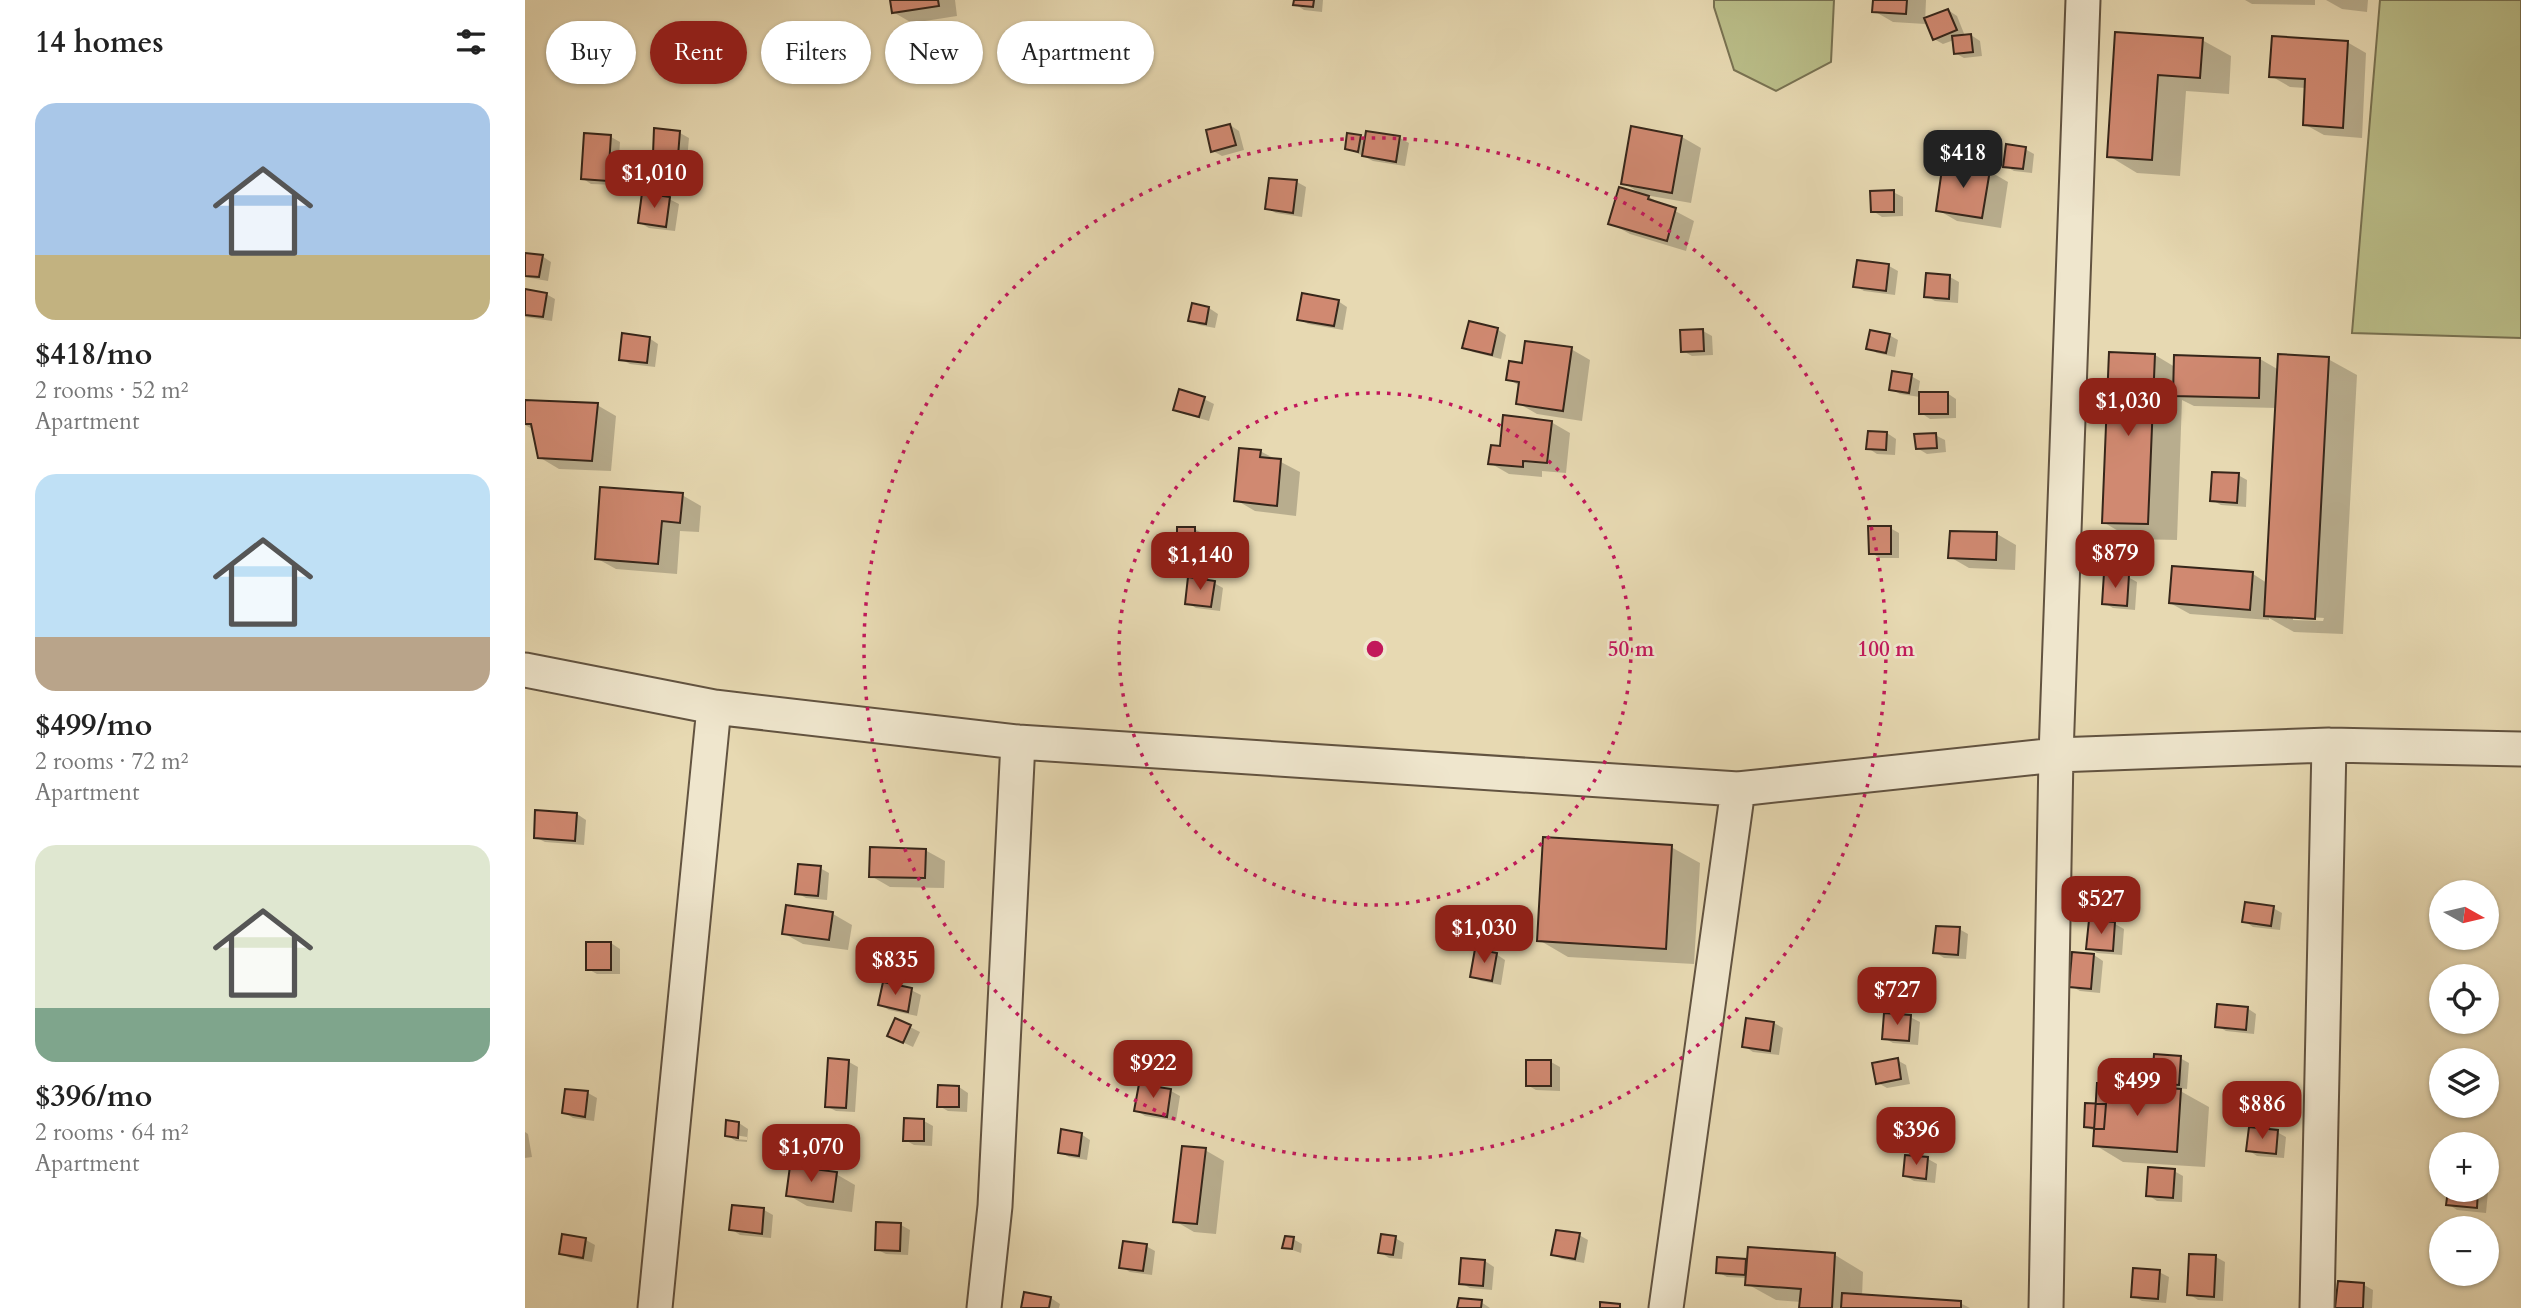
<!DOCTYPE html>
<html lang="en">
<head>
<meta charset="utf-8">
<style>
  :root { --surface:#fff; --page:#f2f2f2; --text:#222; --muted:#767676; --accent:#8f2418 }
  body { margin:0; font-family:Cardo,serif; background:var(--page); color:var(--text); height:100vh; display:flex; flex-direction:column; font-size:26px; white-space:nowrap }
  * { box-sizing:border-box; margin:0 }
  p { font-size:23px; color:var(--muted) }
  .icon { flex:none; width:38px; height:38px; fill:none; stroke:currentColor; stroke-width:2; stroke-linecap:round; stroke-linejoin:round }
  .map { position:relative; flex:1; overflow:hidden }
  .sheet { display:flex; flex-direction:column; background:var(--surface); width:525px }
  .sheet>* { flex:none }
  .top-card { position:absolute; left:21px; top:21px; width:665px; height:63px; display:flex; gap:14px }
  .needle { width:46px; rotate:98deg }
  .tools { position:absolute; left:1904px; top:880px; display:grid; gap:14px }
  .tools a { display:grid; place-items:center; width:70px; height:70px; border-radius:50%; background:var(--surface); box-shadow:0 2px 5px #0004; font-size:35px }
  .price { position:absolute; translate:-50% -60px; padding:0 16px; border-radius:14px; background:var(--accent); color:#fff; font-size:23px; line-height:46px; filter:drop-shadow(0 2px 4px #0008) }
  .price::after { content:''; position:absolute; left:50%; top:42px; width:21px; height:16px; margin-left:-10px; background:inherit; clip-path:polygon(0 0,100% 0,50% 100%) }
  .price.on { background:#222; color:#fff }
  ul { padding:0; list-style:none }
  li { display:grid; align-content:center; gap:14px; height:371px; padding:0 35px }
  li span { display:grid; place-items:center; height:217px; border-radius:21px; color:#555 }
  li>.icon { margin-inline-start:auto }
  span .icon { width:126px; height:126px; fill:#fffc; stroke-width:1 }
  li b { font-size:30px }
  h2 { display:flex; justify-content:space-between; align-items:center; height:84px; padding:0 35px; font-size:30px }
  .tag { padding:0 24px; border-radius:32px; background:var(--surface); box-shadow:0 2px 5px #0004; font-size:24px; line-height:63px }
  .tag.on { background:var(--accent); color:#fff }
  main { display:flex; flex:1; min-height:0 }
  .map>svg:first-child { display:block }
  .green { fill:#babe89; stroke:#787252; stroke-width:2 }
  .shadow { fill:#0003; fill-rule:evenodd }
  .building { fill:#d08971; stroke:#36261a; stroke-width:2 }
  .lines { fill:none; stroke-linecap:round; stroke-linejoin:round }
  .minor-casing { stroke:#625340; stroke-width:37 }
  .minor { stroke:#efe6cd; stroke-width:33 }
  .ring { fill:none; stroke:#c2185b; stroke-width:3.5; stroke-dasharray:3.5 7 }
  .centre { fill:#c2185b; stroke:#efe6cd; stroke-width:3.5 }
  .ring-label { font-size:21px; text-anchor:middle; font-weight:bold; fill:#c2185b; stroke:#efe6cd; stroke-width:5; stroke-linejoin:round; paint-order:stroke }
</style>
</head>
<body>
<main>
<section class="sheet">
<h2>14 homes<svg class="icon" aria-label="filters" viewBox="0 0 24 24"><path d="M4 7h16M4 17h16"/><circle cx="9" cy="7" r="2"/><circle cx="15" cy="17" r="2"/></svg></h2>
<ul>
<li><span style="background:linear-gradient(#a9c7e8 70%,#c2b280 0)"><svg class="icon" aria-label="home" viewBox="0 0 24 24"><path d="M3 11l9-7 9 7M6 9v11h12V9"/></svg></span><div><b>$418/mo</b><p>2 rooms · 52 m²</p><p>Apartment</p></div></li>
<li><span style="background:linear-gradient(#bfe0f5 75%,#b9a48a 0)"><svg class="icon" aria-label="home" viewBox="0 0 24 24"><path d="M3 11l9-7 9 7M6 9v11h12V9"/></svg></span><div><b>$499/mo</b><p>2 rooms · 72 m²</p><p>Apartment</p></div></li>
<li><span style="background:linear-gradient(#dfe7d0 75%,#7fa58c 0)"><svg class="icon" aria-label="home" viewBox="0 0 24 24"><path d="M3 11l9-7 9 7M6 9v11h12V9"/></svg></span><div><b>$396/mo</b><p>2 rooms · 64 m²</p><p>Apartment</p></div></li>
</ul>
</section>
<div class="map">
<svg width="1996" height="1308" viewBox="0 0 1996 1308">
  <rect width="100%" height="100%" fill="#e7d9b2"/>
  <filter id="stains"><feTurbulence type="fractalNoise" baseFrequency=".00286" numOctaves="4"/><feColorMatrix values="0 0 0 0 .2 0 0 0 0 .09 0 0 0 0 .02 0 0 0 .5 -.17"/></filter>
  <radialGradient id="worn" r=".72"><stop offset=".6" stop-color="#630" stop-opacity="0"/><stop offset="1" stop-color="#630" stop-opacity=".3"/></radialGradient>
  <path class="green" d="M1189,0H1309L1306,62L1251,91L1209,70L1189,7Z
    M1855,0H1996V338L1827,333Z"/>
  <path class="shadow" d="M366,0H430L432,16L387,23L368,12Z
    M771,0H798L797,12L779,10L770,4Z
    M1350,0H1401L1400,24L1368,22L1349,11Z
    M1720,0H1790V5L1727,4Z
    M1801,0H1843L1842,12L1817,9Z
    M1423,10L1432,16L1440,36L1446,35L1455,41L1457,56L1439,58L1430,53L1429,40L1418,44L1409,39Z
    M1592,34L1677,40L1706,56L1704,94L1661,91L1655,176L1612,173L1584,156Z
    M1822,42L1841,53L1837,138L1799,135L1779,124L1781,88L1765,87L1746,76Z
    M705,125L714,131L719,150L697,156L688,151Z
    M1108,128L1157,137L1176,148L1166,203L1120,195L1169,221L1161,251L1105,234L1085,223L1115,193L1098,183Z
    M155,133L164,138L162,160L139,158L129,153Z
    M843,133L875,138L884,143L880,166L848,161L822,148L835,137L842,140Z
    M86,137L95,142L92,185L66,184L57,178Z
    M1500,149L1509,154L1507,173L1489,171L1480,166Z
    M1464,171L1483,182L1476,228L1432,221L1413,210Z
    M772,182L781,187L777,217L751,213L742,208Z
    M1368,192L1378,197V216L1357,217L1348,211Z
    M144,199L154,204L150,231L124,228L115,223Z
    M0,254L17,256L26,262L23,281L0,277Z
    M1364,266L1373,271L1370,295L1339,291L1330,286Z
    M1402,275L1425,277L1434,282L1433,303L1410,301L1401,296Z
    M0,291L21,294L30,299L27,321L0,317Z
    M813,301L822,307L818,330L783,324L774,319Z
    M684,308L693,314L690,328L674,325L665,320Z
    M972,329L981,335L976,359L948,352L939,347Z
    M1178,331L1187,336L1188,355L1167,356L1158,351Z
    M1364,335L1373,340L1370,357L1352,353L1343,348Z
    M124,338L133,344L130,367L105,364L95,359Z
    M1046,349L1065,360L1057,421L1012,414L993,403L995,386L983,379L998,365Z
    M1630,355L1650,367L1735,359L1754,370L1803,359L1832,375L1818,634L1769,632L1744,618V620L1665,614L1645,603L1648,568L1728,574L1742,583L1752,408L1669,406L1657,400L1652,540L1607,539L1578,522ZM1768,616L1799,618L1798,621L1768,620Z
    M1386,376L1395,381L1393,394L1422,393L1431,399V418L1405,419L1396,413L1395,397L1375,394L1366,389Z
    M679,399L689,404L684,421L659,414L650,409Z
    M0,402L72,405L91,416L86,471L34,469L14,457L9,430L0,425Z
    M1026,422L1045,433L1041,473L1017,471V477L984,474L965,463L976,448Z
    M1362,433L1371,439L1370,455L1352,454L1343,448Z
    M1410,435L1420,440L1421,452L1402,454L1392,448Z
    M735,451L775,472L771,516L730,511L711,500Z
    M1713,475L1722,480L1721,507L1696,505L1687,500Z
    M157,495L176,506L174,532L155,531L152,574L91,569L71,558Z
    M1365,528L1374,533V558H1355L1346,553Z
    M669,529L679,534L678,548H662L653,543Z
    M1472,534L1491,545L1490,570L1444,568L1425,557Z
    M1603,577L1612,582L1610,610L1588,608L1579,603Z
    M689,583L698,588L695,611L671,608L662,603Z
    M52,814L61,820L59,845L20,842L10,837Z
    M1146,847L1175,863L1169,964L1043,957L1014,940Z
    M400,850L420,861L419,888L365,887L346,876Z
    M295,868L304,873L302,900L281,898L272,893Z
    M1748,908L1757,913L1755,930L1728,927L1719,921Z
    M308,914L327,925L323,950L278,944L258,933Z
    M971,921L980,927L977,948L959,946L950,941Z
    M1590,924L1599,929L1597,955L1572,953L1563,948Z
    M1434,929L1443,934L1441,959L1419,958L1410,952Z
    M86,943L95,949V974H72L63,969Z
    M971,954L980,960L976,985L956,981L947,976Z
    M1569,955L1578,961L1575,993L1555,991L1546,986Z
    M386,990L396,995L392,1016L364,1010L355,1005Z
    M1722,1008L1731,1014L1729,1034L1701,1031L1692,1026Z
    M1385,1017L1395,1022L1393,1045L1368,1043L1359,1038Z
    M371,1020L395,1032L388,1047L373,1040Z
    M1249,1023L1258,1028L1254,1055L1228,1052L1219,1046Z
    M1655,1058L1664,1063L1662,1089L1650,1088L1684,1107L1680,1167L1598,1162L1570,1145L1571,1132L1560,1126L1572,1105L1643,1090L1629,1082Z
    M305,1060L324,1062L333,1067L330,1112L311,1111L301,1106Z
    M1372,1060L1381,1065L1385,1084L1362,1088L1353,1083Z
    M1026,1062L1035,1067V1091L1011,1090L1002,1085Z
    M434,1087L443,1093L442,1112L423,1111L414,1106Z
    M646,1091L655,1096L651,1121L620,1116L611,1110Z
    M63,1093L72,1098L69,1121L48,1118L39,1112Z
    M399,1121L408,1126L407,1146L389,1145L380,1140Z
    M214,1123L223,1129L222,1142L211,1141L201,1135ZM209,1135L222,1137V1140L209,1139Z
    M1397,1124L1406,1130L1407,1151L1386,1152L1377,1146Z
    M0,1132L3,1134L7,1157L0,1158Z
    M1752,1132L1761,1137L1759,1158L1732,1156L1723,1150Z
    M556,1134L565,1140L562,1160L544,1157L535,1152Z
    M680,1150L699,1161L691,1234L669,1232L650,1221Z
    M1403,1159L1412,1164L1410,1183L1389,1181L1380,1176Z
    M1649,1171L1658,1176L1657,1202L1632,1201L1623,1195Z
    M311,1174L330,1185L327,1212L282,1206L263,1195Z
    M1925,1190L1963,1192L1961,1213L1932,1210L1923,1204Z
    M239,1210L248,1215L246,1238L215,1235L206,1229Z
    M376,1225L385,1230L383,1255L361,1254L351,1249Z
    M1054,1235L1063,1240L1059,1263L1037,1259L1028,1254Z
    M39,1236L61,1240L70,1245L67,1262L45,1258L36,1253Z
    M870,1238L879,1243L877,1259L864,1258L855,1252Z
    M768,1239L777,1244L776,1253L759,1247Z
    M621,1246L630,1251L627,1275L605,1272L596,1267Z
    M1310,1255L1338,1272L1337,1296L1435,1303L1445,1308H1276V1302L1251,1300L1222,1284L1223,1278L1202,1277L1193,1272L1220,1261L1224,1263Z
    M1691,1257L1700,1262L1698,1301L1673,1300L1664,1294Z
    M960,1261L969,1267L967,1290L945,1288L936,1283Z
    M1634,1272L1644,1277L1641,1303L1617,1301L1608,1296Z
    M1839,1285L1848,1290L1847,1308H1812Z
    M526,1298L535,1304L534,1308H498Z
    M956,1302L965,1308H934Z"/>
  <path class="building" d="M365,0H413L414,6L367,13Z
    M769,0H789L788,7L768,5Z
    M1348,0H1382L1381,14L1347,12Z
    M1423,9L1432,30L1408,40L1399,18Z
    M1590,32L1678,38L1675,78L1633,75L1627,160L1582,157Z
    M1446,34L1448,52L1429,54L1427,36Z
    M1747,36L1823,41L1818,128L1778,125L1780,79L1744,77Z
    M705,124L711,145L686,152L681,130Z
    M1106,126L1157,136L1147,193L1096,184Z
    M129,128L155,131L153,156L128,154Z
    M841,131L875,136L871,162L837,156Z
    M59,133L86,135L83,181L56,179Z
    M822,133L836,135L833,152L820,149Z
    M1481,144L1501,147L1498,169L1478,167Z
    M1418,162L1465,170L1457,218L1411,211Z
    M744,178L772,180L768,213L740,209Z
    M1094,187L1124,196L1123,199L1151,208L1142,241L1083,224Z
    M1369,190V212H1346L1345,191Z
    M117,193L145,197L141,227L113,223Z
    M0,253L18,255L14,277L0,276Z
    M1332,260L1364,264L1361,291L1328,287Z
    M1401,273L1425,275L1424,299L1399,297Z
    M0,289L22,293L18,317L0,315Z
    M777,293L814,300L809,326L772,320Z
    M667,303L684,307L681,324L663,321Z
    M944,321L973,328L967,355L937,348Z
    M1178,329L1179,351L1156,352L1155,330Z
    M1345,330L1365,334L1361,353L1341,349Z
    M97,333L125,337L122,363L94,360Z
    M1000,341L1047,347L1038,411L991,404L994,382L981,380L984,361L997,363Z
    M1584,352L1630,354L1623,524L1577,523Z
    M1753,354L1804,357L1790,619L1739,616Z
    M1649,355L1735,358L1734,398L1648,396Z
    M1367,371L1387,374L1384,393L1364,390Z
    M654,389L680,397L674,417L648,410Z
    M1394,392H1423V414H1394Z
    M0,400L73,403L67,461L13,458L6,424H0Z
    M978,415L1027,421L1022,463L998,461V467L963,464L966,445L975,446Z
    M1343,431L1362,432L1361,450L1341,449Z
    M1411,433L1412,448L1391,449L1389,434Z
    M714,448L736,450L735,457L756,459L752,506L709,501Z
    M1687,472L1714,473L1712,503L1685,501Z
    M75,487L158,493L155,523L137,521L133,564L70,559Z
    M1343,526H1366V554H1344Z
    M652,527H670V544H652Z
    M1425,531L1472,532L1471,560L1423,558Z
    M1647,566L1728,572L1725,610L1644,603Z
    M1579,573L1604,575L1602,606L1577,604Z
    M663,577L690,581L686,607L660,604Z
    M10,810L52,813L50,841L9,838Z
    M1018,837L1147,845L1141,949L1012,941Z
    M345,847L401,849L400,878L344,877Z
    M273,864L296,866L293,896L270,894Z
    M1720,902L1749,906L1746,926L1717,922Z
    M261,905L308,912L304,940L257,934Z
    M951,917L972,920L968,944L948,942Z
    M1564,920L1590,922L1588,951L1561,949Z
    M1411,926L1435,927L1433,955L1408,953Z
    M61,942H86V970H61Z
    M950,949L972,953L967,981L945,977Z
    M1547,952L1569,954L1566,989L1544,987Z
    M358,982L387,988L383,1012L353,1005Z
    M1692,1004L1723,1007L1721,1030L1690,1027Z
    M1359,1013L1386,1015L1384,1041L1357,1039Z
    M370,1018L386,1025L378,1043L362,1036Z
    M1221,1018L1249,1022L1245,1051L1217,1047Z
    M1629,1054L1656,1056L1654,1085L1627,1083Z
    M303,1058L324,1060L321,1108L300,1107Z
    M1373,1058L1376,1079L1351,1084L1347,1063Z
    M1001,1060H1026V1086H1001Z
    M1572,1083L1656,1089L1652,1152L1568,1146Z
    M614,1084L646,1089L642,1117L609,1111Z
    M413,1085L434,1086V1107H412Z
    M40,1089L63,1091L60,1117L37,1113Z
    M1560,1103L1581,1104L1579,1129L1559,1127Z
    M379,1118L399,1119V1141H378Z
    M201,1120L214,1122L213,1138L200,1136Z
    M1375,1123H1398V1147H1375Z
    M1724,1127L1753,1130L1751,1154L1721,1151Z
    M536,1129L557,1133L554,1156L533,1153Z
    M657,1146L681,1148L672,1224L648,1222Z
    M1380,1155L1403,1157L1401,1179L1378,1176Z
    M265,1166L312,1172L308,1202L261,1196Z
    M1623,1167L1650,1169L1648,1198L1621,1196Z
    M1923,1190H1953L1952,1208L1921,1205Z
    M207,1205L239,1208L237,1234L204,1230Z
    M351,1222L376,1223L375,1251L350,1250Z
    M1031,1230L1055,1233L1050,1259L1026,1255Z
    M37,1234L61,1238L58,1258L34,1254Z
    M856,1234L871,1236L868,1255L853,1253Z
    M760,1236L769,1237L767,1249L757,1248Z
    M598,1241L622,1244L618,1271L594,1268Z
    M1223,1247L1310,1253L1307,1308H1274L1276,1289L1220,1285Z
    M1664,1254L1691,1255L1689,1297L1662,1295Z
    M1192,1257L1221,1259L1220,1275L1191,1273Z
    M936,1258L960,1260L958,1286L934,1284Z
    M1608,1268L1635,1270L1633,1299L1606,1297Z
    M1813,1281L1839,1283L1838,1308H1810Z
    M499,1292L526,1297L524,1308H496Z
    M1317,1293L1436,1301V1308H1316Z
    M934,1298L957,1300L956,1308H932Z
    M1075,1302L1095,1304V1308H1075Z"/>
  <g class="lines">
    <defs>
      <path id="minor" d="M0,670L189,707L493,742L1213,789L1531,755L1804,745L1996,749
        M130,1308L189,707
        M459,1308L470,1206L493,742
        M1141,1308L1213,789
        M1521,1308L1531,755L1558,0
        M1792,1308L1804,745"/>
    </defs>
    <use href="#minor" class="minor-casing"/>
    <use href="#minor" class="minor"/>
  </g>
  <g class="ring">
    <circle cx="850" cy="649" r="256"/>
    <circle cx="850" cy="649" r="511"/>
  </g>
  <circle cx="850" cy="649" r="10" class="centre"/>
  <g class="ring-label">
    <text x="1106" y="656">50 m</text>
    <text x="1361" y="656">100 m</text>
  </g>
  <rect width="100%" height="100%" filter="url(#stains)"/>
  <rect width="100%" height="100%" fill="url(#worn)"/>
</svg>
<div class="tools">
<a><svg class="needle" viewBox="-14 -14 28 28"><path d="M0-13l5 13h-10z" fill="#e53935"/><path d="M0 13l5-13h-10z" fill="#767676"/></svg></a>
<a><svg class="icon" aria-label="locate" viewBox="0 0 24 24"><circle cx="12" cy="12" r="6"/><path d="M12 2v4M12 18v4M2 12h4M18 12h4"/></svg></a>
<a><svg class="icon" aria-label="layers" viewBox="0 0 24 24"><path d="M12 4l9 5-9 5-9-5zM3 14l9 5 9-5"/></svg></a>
<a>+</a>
<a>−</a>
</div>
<b class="price on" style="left:1438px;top:190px">$418</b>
<b class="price" style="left:129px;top:210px">$1,010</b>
<b class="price" style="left:1603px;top:438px">$1,030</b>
<b class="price" style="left:1590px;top:590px">$879</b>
<b class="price" style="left:675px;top:592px">$1,140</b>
<b class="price" style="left:1576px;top:936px">$527</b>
<b class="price" style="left:959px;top:965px">$1,030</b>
<b class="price" style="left:370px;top:997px">$835</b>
<b class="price" style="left:1372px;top:1027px">$727</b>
<b class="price" style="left:628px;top:1100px">$922</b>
<b class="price" style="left:1612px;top:1118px">$499</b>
<b class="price" style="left:1737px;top:1141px">$886</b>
<b class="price" style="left:1391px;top:1167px">$396</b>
<b class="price" style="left:286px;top:1184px">$1,070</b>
<div class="top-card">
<a class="tag">Buy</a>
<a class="tag on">Rent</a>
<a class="tag">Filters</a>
<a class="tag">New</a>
<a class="tag">Apartment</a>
</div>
</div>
</main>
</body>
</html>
